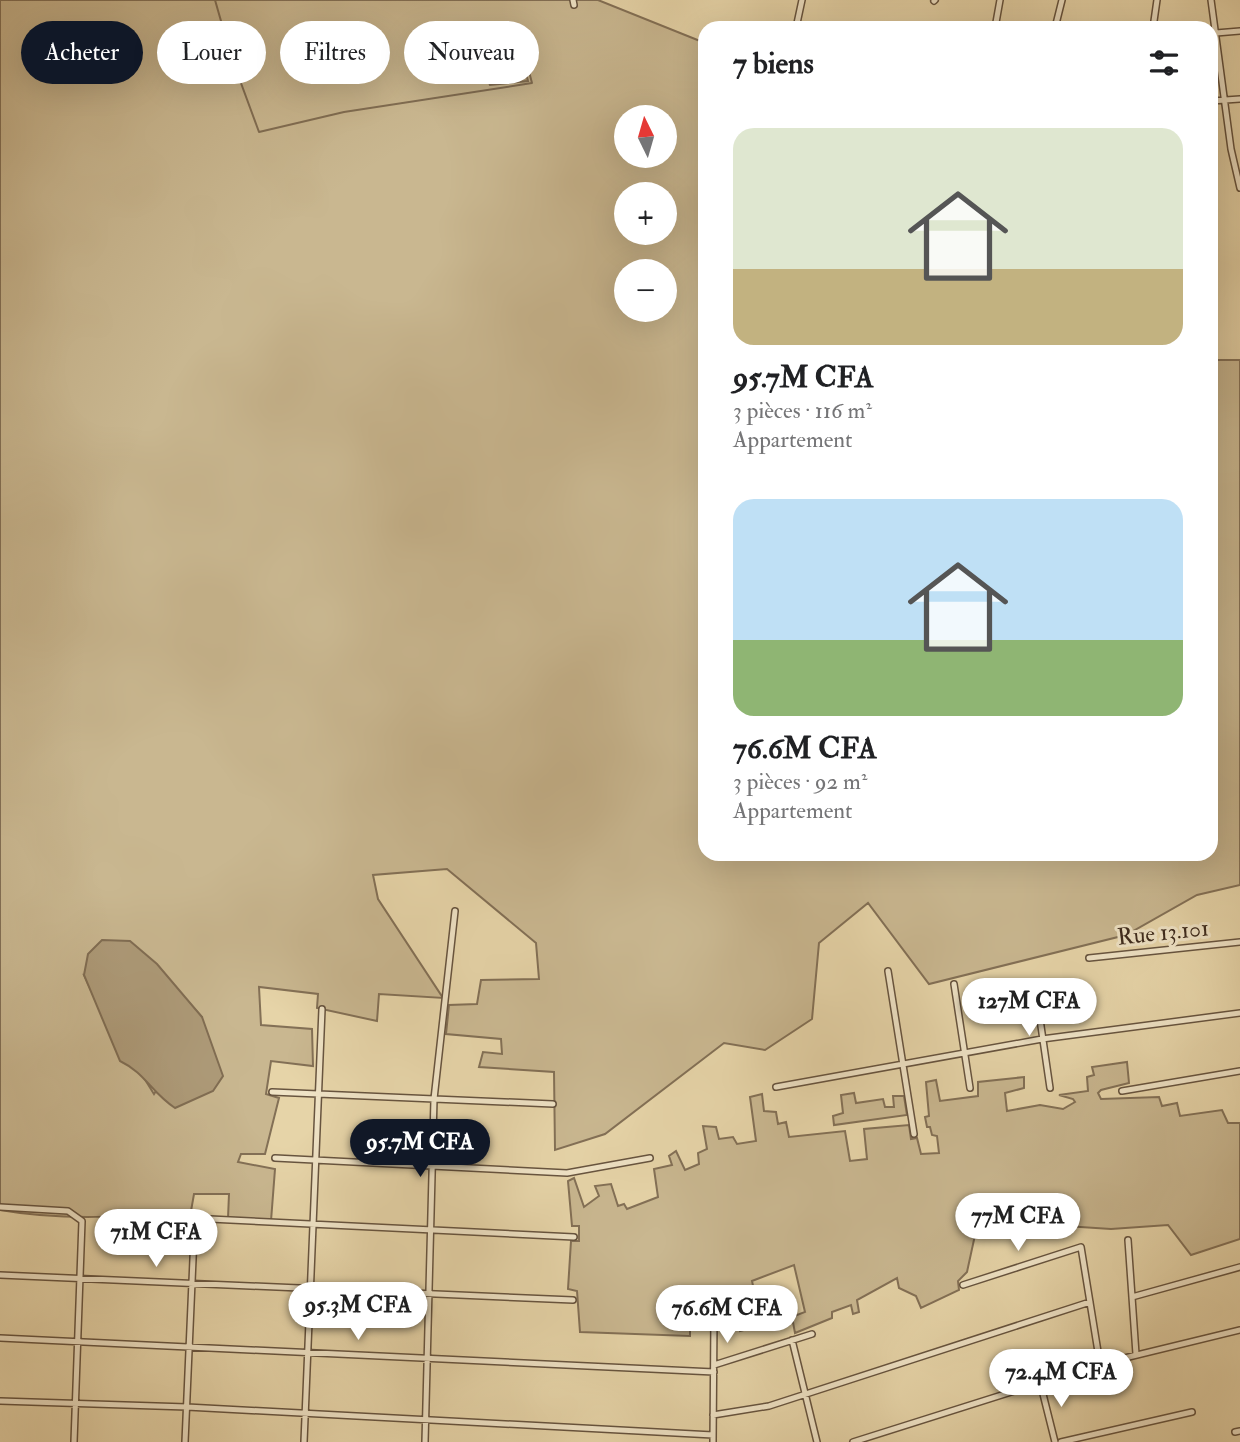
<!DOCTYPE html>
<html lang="fr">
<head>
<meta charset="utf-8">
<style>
  :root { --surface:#fff; --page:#f6f6f6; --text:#202124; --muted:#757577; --accent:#111827 }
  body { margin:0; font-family:"IM FELL Double Pica",serif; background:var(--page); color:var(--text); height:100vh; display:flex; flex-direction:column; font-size:26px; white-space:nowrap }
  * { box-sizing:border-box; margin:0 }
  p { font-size:23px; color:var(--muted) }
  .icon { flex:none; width:38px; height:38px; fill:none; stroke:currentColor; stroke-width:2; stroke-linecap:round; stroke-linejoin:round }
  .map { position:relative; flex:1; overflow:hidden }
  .side { position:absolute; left:698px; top:21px; width:520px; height:840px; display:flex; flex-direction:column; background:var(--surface); border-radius:21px; box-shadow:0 7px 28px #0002 }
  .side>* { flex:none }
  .banner { position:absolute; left:21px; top:21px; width:572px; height:63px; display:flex; gap:14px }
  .needle { width:46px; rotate:355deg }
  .fabs { position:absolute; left:614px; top:105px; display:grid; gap:14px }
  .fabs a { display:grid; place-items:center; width:63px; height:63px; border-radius:50%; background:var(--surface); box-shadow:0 7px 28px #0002; font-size:35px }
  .price { position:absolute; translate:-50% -60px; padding:0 16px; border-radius:24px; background:#fff; color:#222; font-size:23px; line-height:46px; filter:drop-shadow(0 2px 4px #0008) }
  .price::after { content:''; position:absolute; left:50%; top:42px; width:21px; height:16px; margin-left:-10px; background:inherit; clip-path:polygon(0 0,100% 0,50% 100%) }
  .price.selected { background:var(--accent); color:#fff }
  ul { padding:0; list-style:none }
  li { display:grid; align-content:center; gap:14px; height:371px; padding:0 35px }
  li span { display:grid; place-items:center; height:217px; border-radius:21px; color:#555 }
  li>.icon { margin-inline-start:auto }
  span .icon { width:126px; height:126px; fill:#fffc; stroke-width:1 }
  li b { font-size:30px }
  h2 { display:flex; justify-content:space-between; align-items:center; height:84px; padding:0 35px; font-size:30px }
  .tag { padding:0 24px; border-radius:32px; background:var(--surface); box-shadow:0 7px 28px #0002; font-size:24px; line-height:63px }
  .tag.selected { background:var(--accent); color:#fff }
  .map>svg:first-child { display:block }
  .green { fill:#c9b790; stroke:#837056; stroke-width:2; fill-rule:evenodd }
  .water { fill:#ad9a78; stroke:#806d53; stroke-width:2 }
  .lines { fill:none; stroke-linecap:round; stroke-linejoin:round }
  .stream { stroke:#806d53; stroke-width:2 }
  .minor-casing { stroke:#67543f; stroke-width:8 }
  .minor { stroke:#efe3c6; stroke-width:5 }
  .labels { text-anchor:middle; stroke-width:6; stroke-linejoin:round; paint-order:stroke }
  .street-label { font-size:23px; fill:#3d2a1c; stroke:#efe3c6 }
</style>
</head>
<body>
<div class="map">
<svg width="1240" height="1442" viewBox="0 0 1240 1442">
  <rect width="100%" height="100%" fill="#e6d4a8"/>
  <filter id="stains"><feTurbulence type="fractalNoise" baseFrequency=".00286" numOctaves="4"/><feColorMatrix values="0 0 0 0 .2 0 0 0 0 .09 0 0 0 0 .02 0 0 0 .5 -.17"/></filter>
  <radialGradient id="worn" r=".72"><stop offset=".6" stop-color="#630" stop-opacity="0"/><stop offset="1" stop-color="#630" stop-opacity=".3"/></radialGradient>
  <path class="green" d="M0,0H598L705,43V854H1211V360H1240V885L1197,895L1126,935L929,984L868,903L819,943L812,1019L765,1050L724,1043L605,1134L555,1150L554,1072L479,1067L483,1052L502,1054L501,1039L446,1034L449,1005L477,1004L481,980L539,979L536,943L447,869L373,875L378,899L443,998L379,994L377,1021L317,1008L318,994L259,987L261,1025L312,1029L313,1066L271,1061L266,1094L279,1098L265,1154H241L238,1162L275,1169L271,1221L228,1218L229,1194H194L191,1211C129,1217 62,1221 0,1210ZM626,117H665V156H626ZM626,194H665V233H626ZM626,271H665V310H626ZM84,975L182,995L202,1017L154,1094L94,997Z
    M1127,1062L1129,1083L1101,1090L1098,1093L1101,1099L1159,1097L1162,1106L1177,1103L1180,1116L1222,1110L1228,1123H1240V1239L1191,1255L1168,1225L1111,1229L1019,1223L975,1235L967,1272L958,1281L959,1290L921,1308L916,1296L899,1288L897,1278L857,1300L859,1312L853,1314L851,1305L832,1312V1318L795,1333L792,1317L805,1312L794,1265L752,1281L756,1300L774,1295L776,1302L755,1308L759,1326L740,1331L736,1317L721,1320L719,1313L690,1312V1336L580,1332L577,1291L568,1289L571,1241H579V1226H572L568,1181L574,1178L584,1207L599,1196L595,1186L611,1184L618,1206L624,1204L627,1209L658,1197L654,1169L672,1165L669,1156L676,1151L685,1170L699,1164L698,1153L707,1149L703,1126L716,1127L719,1139L733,1137L737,1144L756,1141L750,1097L762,1094L764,1111L776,1112L778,1124L786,1122L789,1137L845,1131L850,1161L867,1159L864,1129L909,1125L911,1139L917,1138L921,1154L939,1153L937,1136L932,1135L930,1127H927L925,1117L929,1116L926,1082L936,1080L940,1101L978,1096V1082L1024,1077V1088L1005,1093L1007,1111L1040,1105L1063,1109L1075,1102L1073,1099L1059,1095L1088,1091L1087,1077L1094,1075L1092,1067Z
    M854,1093L856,1103L883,1099L885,1107H894L893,1096H904L907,1115L834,1125L833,1116L843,1113L841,1095Z"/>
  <path class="water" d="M510,61L511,64H524L528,81L490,85L487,78L503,69L504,62Z
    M102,940L130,941L157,964L202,1017L223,1076L213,1091L175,1108C151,1092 145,1073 120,1061L84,975L88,954Z"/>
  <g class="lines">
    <path class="stream" d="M215,0L231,56L259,132L344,112L532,83L526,60L510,61"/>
    <defs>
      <path id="minor" d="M573,0L574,5
        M1211,0L1231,149L1240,188
        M934,1L935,0
        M796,28L802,0
        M995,28L1000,0
        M1055,28L1062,0
        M1153,28L1157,0
        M1216,33L1240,31
        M1211,101L1240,99
        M1089,958L1240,942
        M888,971L914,1134
        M954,984L970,1088
        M1035,985L1050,1088
        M776,1087L1042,1039L1240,1013
        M1122,1091L1240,1071
        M272,1092L553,1104
        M275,1158L567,1173L650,1158
        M0,1207L68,1211L82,1221L74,1442
        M1128,1240L1136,1354
        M0,1275L573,1300
        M963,1285L1081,1247L1100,1364
        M1132,1297L1240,1267
        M0,1338L714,1372
        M792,1340L817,1442
        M714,1365L812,1334
        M1040,1382L1055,1442
        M0,1401L187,1407L713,1435
        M713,1415L769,1406L1090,1302
        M1235,1432L1240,1431
        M185,1442L194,1236L198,1223L210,1219L574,1237
        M304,1442L322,1009
        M425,1442L434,1099L455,911
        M713,1442L714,1318
        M853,1442L1100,1364L1240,1330
        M1061,1442L1192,1412"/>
    </defs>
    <use href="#minor" class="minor-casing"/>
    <use href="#minor" class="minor"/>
  </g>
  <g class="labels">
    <g class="street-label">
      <text transform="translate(1163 932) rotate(-6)" y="8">Rue 13.101</text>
    </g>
  </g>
  <rect width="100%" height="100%" filter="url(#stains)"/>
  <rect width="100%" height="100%" fill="url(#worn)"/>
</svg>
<div class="fabs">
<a><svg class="needle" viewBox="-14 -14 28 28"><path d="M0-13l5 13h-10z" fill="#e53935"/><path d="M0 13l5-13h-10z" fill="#757577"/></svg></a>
<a>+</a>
<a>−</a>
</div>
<b class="price" style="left:1029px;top:1038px">127M CFA</b>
<b class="price selected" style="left:420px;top:1179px">95.7M CFA</b>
<b class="price" style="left:1018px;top:1253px">77M CFA</b>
<b class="price" style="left:156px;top:1269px">71M CFA</b>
<b class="price" style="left:358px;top:1342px">95.3M CFA</b>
<b class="price" style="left:727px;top:1345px">76.6M CFA</b>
<b class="price" style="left:1061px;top:1409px">72.4M CFA</b>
<div class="banner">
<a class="tag selected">Acheter</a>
<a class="tag">Louer</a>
<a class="tag">Filtres</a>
<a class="tag">Nouveau</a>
</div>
<section class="side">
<h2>7 biens<svg class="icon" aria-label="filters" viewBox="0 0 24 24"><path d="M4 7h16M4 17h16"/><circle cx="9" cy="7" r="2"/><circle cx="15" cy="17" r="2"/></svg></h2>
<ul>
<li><span style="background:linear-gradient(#dfe7d0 65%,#c2b280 0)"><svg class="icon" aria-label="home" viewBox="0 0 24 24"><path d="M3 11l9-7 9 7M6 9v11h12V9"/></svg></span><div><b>95.7M CFA</b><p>3 pièces · 116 m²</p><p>Appartement</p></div></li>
<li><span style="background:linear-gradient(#bfe0f5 65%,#8fb573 0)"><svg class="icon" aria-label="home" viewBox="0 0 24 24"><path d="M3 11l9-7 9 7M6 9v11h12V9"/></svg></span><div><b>76.6M CFA</b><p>3 pièces · 92 m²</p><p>Appartement</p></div></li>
</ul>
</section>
</div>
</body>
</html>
